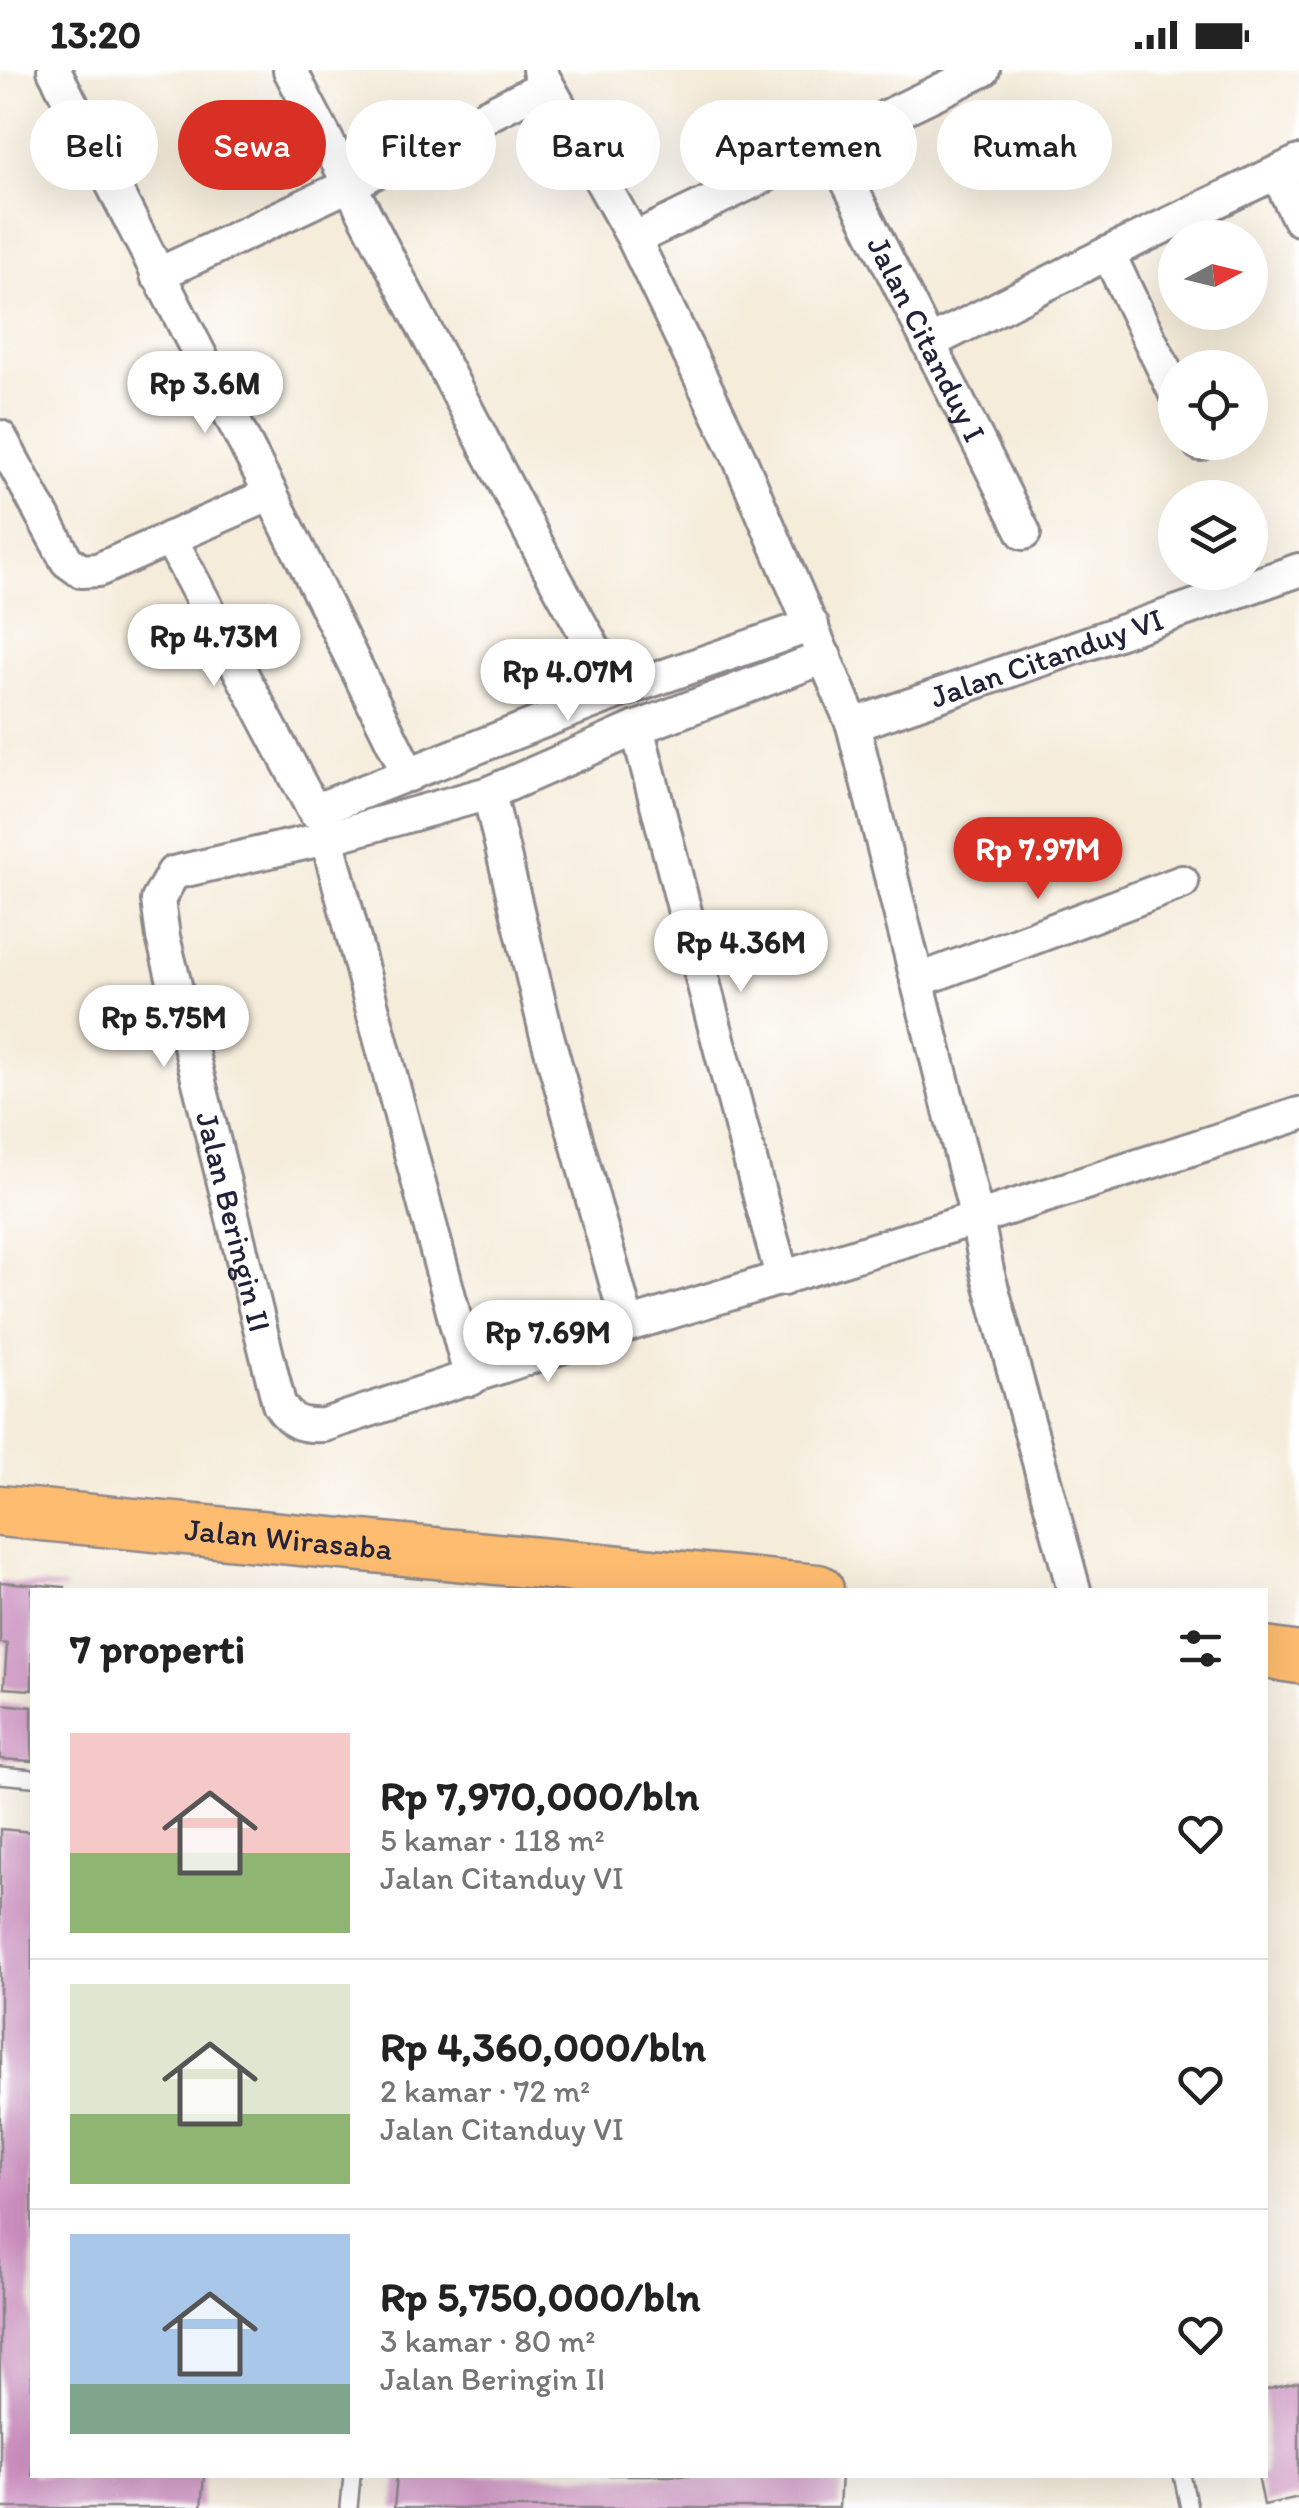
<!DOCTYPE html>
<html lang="id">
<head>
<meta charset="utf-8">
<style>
  :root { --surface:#fff; --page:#f2f2f2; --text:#222; --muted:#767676; --line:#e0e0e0; --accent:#d93025 }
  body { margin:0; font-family:Itim,sans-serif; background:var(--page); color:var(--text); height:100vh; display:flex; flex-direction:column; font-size:38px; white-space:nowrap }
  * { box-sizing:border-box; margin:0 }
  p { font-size:32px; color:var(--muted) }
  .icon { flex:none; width:55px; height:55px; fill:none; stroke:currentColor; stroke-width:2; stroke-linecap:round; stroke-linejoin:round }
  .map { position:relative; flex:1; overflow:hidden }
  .drawer { position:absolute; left:30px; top:1518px; width:1238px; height:890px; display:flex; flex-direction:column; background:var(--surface); border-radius:0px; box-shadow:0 10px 40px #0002 }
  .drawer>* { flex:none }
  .banner { position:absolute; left:30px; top:30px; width:1240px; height:90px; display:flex; gap:20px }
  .needle { width:65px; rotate:83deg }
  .tools { position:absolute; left:1158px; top:150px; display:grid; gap:20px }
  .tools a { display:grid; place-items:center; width:110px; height:110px; border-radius:50%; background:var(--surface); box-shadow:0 10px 40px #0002; font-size:50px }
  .price { position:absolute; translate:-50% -85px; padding:0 22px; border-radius:35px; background:#fff; color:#222; font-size:32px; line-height:65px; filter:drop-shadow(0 2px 5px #0008) }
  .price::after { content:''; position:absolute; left:50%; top:60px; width:30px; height:22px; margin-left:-15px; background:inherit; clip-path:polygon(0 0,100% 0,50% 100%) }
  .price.current { background:var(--accent); color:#fff }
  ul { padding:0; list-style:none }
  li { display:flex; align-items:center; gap:30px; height:250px; padding:0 40px }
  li+li { border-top:2px solid var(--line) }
  li span { display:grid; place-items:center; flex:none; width:280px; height:200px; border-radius:0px; color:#555 }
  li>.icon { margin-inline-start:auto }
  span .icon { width:120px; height:120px; fill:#fffc; stroke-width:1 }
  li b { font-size:42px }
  h2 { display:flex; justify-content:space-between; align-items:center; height:120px; padding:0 40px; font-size:42px }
  .chip { padding:0 35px; border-radius:45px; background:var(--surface); box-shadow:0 10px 40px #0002; font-size:35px; line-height:90px }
  .chip.current { background:var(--accent); color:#fff }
  .status { display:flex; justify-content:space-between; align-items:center; height:70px; padding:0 50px; background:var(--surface); direction:ltr }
  .status svg { height:28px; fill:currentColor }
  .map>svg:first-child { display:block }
  .building { fill:#cf91c2 }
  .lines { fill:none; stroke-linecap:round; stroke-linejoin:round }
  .service-casing { stroke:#8c878a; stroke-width:20 }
  .minor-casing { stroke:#8c878a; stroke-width:38 }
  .primary-casing { stroke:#8c878a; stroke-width:55 }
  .service { stroke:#fff; stroke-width:15 }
  .minor { stroke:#fff; stroke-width:32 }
  .primary { stroke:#febc70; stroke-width:50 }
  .labels { text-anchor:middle; stroke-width:9; stroke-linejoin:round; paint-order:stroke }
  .street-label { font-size:32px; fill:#22223b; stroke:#fff }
</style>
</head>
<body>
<div class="status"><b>13:20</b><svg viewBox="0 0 49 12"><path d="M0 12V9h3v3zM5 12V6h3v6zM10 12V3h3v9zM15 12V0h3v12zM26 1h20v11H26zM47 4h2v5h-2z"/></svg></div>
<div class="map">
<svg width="1299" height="2438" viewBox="0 0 1299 2438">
  <rect width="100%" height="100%" fill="#fff"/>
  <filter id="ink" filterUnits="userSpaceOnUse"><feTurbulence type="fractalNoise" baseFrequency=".01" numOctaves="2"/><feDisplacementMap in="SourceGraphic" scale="20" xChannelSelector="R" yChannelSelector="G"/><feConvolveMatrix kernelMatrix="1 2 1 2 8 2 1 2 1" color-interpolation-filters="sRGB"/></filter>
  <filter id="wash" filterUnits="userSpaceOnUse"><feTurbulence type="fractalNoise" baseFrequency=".0048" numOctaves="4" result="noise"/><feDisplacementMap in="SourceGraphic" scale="40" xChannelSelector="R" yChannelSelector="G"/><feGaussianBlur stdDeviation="2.25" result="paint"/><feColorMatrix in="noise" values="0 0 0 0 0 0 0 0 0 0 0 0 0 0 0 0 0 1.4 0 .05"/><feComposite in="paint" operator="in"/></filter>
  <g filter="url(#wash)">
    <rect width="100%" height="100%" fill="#f5ecda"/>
    <g id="blocks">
      <path class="building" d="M0,1512L65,1517V1520H32V1620L4,1618L7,1574L0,1573Z
        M0,1634L32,1637V1691L0,1689Z
        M0,1759L32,1762V2405H204L201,2438H0Z
        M1299,2312V2427L1264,2435L1258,2405H1265V2320Z
        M397,2405H841L839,2438H394Z"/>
    </g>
  </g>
  <g filter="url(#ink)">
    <use href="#blocks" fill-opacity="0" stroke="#8c878a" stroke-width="2.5"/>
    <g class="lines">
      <defs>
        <path id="service" d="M0,1705L32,1708
          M1182,2405L1189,2438
          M349,2438L352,2405"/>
        <g id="minor">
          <path d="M54,0L271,424L409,705"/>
          <path d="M290,0L548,496L618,622"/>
          <path d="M539,0L634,169L738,385L853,655L977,1148L987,1201L1074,1520"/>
          <path id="s1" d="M829,74L1024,463"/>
          <path d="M1277,103L1299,149"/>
          <path d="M634,169L983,0"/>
          <path d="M1108,183L1175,322"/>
          <path d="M157,205L351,114L547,15"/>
          <path d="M929,273L1108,183L1299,92"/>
          <path d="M0,367L67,491L81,501L98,500L271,424"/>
          <path d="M1199,372L1200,374"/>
          <path d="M170,468L314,741L618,622L812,555"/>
          <path id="s2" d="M825,587L637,658L489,723L327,768L173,803L158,830L163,867L279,1334C292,1354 302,1356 324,1355L628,1255L977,1148L1299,1044"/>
          <path id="s3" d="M853,655L1299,500"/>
          <path d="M637,658C686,842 731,1027 783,1209"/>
          <path d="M489,723L546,962L628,1255"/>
          <path d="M327,768L471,1309"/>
          <path d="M917,911L1182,812"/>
        </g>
        <g id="primary">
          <path id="s4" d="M0,1441L818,1520"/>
          <path d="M1265,1583L1299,1588"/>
        </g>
      </defs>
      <use href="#service" class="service-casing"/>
      <use href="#minor" class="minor-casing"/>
      <use href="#primary" class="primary-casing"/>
      <use href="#service" class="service"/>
      <use href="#minor" class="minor"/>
      <use href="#primary" class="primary"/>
    </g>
  </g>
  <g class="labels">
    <g class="street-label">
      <text dy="11" stroke="none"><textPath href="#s1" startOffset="218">Jalan Citanduy I</textPath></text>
      <text dy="11" stroke="none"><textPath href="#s3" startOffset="205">Jalan Citanduy VI</textPath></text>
      <text dy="11" stroke="none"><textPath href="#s2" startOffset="1050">Jalan Beringin II</textPath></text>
      <text dy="11" stroke="none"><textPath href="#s4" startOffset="290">Jalan Wirasaba</textPath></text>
    </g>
  </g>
</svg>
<div class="tools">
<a><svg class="needle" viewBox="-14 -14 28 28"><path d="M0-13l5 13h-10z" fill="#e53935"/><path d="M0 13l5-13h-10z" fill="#767676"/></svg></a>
<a><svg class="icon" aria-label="locate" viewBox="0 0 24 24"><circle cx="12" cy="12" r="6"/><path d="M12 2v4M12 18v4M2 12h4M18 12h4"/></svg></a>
<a><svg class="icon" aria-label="layers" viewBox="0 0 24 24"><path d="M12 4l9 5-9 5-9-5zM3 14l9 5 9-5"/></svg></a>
</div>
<b class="price" style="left:205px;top:366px">Rp 3.6M</b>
<b class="price" style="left:214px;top:619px">Rp 4.73M</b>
<b class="price" style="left:568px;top:654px">Rp 4.07M</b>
<b class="price current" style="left:1038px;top:832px">Rp 7.97M</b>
<b class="price" style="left:741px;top:925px">Rp 4.36M</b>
<b class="price" style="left:164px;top:1000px">Rp 5.75M</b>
<b class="price" style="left:548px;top:1315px">Rp 7.69M</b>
<div class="banner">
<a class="chip">Beli</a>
<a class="chip current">Sewa</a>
<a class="chip">Filter</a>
<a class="chip">Baru</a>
<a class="chip">Apartemen</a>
<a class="chip">Rumah</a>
</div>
<section class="drawer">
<h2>7 properti<svg class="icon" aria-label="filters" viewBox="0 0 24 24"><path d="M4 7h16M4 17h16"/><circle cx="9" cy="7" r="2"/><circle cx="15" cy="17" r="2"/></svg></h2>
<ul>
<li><span style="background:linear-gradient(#f6c9c9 60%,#8fb573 0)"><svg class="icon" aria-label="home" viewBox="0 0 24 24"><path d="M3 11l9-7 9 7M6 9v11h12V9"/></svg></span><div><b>Rp 7,970,000/bln</b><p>5 kamar · 118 m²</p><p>Jalan Citanduy VI</p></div><svg class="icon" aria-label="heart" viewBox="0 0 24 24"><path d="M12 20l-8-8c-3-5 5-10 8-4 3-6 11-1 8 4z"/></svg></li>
<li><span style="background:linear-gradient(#dfe7d0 65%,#8fb573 0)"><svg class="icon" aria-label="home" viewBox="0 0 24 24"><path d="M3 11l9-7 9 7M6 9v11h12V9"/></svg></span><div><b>Rp 4,360,000/bln</b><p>2 kamar · 72 m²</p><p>Jalan Citanduy VI</p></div><svg class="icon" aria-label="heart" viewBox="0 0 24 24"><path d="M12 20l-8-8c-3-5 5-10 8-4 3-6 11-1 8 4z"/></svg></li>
<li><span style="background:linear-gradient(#a9c7e8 75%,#7fa58c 0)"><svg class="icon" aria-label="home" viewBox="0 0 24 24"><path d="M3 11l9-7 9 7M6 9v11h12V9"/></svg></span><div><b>Rp 5,750,000/bln</b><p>3 kamar · 80 m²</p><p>Jalan Beringin II</p></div><svg class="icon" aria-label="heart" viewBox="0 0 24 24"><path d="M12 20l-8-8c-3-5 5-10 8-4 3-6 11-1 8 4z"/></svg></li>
</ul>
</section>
</div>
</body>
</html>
